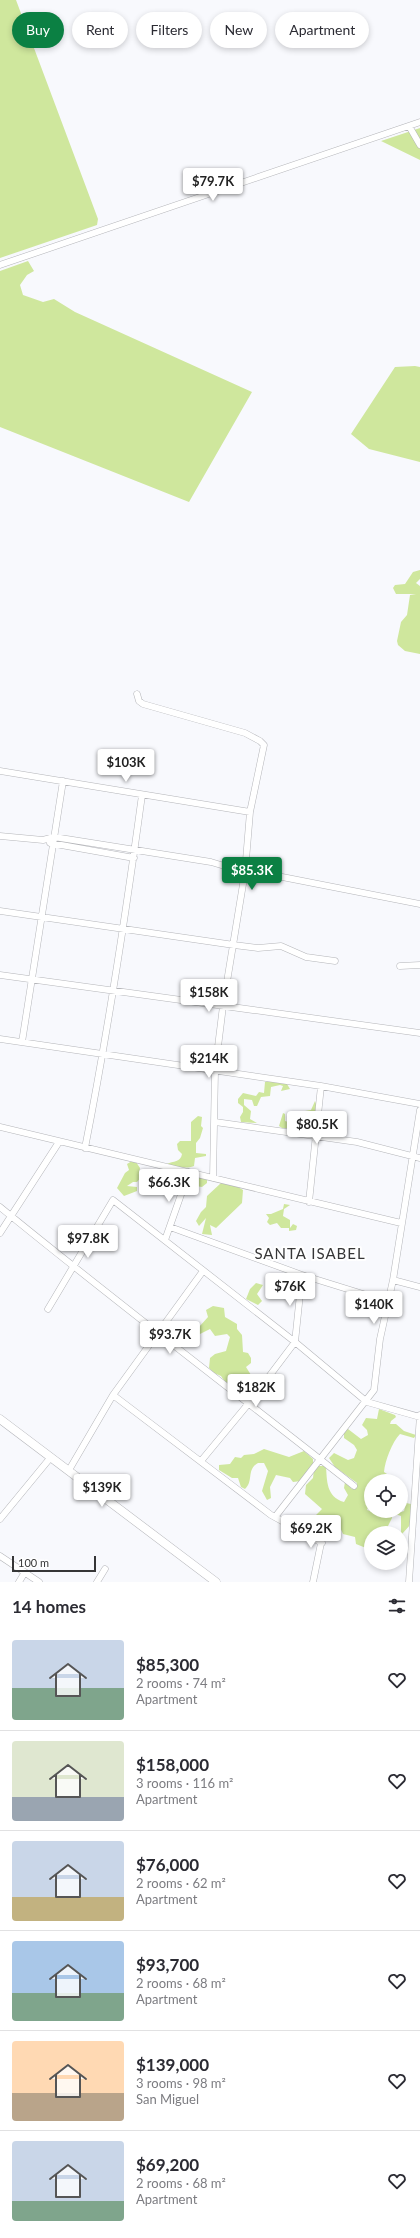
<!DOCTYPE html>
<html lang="en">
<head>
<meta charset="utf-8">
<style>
  :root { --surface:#fff; --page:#f2f2f3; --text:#2b2b33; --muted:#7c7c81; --line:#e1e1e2; --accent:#0b8043 }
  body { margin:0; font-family:Lato,sans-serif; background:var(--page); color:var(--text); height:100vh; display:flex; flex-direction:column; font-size:15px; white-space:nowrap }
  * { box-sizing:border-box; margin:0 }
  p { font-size:13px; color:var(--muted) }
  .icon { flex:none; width:22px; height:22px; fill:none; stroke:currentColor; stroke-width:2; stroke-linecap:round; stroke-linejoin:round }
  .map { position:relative; height:1582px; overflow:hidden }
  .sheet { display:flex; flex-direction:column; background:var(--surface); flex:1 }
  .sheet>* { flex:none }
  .top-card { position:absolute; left:12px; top:12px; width:396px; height:36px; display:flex; gap:8px }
  .fabs { position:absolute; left:364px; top:1474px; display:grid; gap:8px }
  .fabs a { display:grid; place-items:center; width:44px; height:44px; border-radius:50%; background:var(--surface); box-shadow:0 2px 6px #0003; font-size:20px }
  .scale { position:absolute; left:12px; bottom:10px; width:84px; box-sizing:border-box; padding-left:4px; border:2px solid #363637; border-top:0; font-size:11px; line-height:14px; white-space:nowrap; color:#363637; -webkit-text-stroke:3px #fff; paint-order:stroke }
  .price { position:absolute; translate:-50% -34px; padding:0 9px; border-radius:4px; background:#fff; color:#222; font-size:13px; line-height:26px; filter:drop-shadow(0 1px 2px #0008) }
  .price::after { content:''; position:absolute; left:50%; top:24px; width:12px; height:9px; margin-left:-6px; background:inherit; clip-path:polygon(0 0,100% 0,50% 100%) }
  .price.selected { background:var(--accent); color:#fff }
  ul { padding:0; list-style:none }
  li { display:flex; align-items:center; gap:12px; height:100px; padding:0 12px }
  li+li { border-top:1px solid var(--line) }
  li span { display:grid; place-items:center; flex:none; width:112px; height:80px; border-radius:4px; color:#555 }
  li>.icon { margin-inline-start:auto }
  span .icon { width:48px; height:48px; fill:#fffc; stroke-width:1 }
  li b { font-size:17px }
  h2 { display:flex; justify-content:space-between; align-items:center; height:48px; padding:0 12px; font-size:17px }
  .pill { padding:0 14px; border-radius:18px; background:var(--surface); box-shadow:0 2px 6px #0003; font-size:14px; line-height:36px }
  .pill.selected { background:var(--accent); color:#fff }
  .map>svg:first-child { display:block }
  .green { fill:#cfe79d }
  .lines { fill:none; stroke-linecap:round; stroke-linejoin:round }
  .minor-casing { stroke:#b4b5b9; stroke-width:7 }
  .tertiary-casing { stroke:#b4b5b9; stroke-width:9 }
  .minor { stroke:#fff; stroke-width:6 }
  .tertiary { stroke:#fff; stroke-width:8 }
  .labels { text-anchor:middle; stroke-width:4; stroke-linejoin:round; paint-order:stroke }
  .neighbourhood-label { font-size:15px; letter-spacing:1px; fill:#363637; stroke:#fff }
</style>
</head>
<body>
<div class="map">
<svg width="420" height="1582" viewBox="0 0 420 1582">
  <rect width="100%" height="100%" fill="#f8f9fd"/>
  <path class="green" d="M0,0H16L98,219L97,225L0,258Z
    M420,128V160L381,141Z
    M28,261L34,271L27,275L20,285L23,295L43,302L54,299L75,312L252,392L189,502L0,427V271Z
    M415,366L420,367V462L369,449L351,434L395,367Z
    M420,570V579L416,583L420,586V654L405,651L398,645L397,641L401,622L407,615L410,595L416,594H396L393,588L395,585L405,584L413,572Z
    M268,1081L287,1084L290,1089L281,1091L283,1086L280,1085L271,1087L270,1096L261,1097L257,1106H254L252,1100L244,1099V1105L251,1111L250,1119L257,1123L241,1122L240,1117L243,1112V1107L238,1103V1099L243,1093L256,1096L259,1092L264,1093L265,1082Z
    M315,1101L317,1107L311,1130C299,1132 292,1128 282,1128L279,1126L283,1113L285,1114V1121L295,1124L305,1118V1111L311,1110Z
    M198,1116L202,1117L201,1126L203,1128L200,1138L196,1143V1153L206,1154V1156L195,1158L194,1166C188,1169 182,1166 176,1169L167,1164C173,1161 181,1162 182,1154L178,1150L177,1144L180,1141H191V1122Z
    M132,1161L136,1162L140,1168L139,1173L142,1176L137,1182H133L127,1186L137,1187V1191L124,1196L117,1188L125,1173L129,1170L127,1164Z
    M191,1175L207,1178V1183L202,1187L195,1186V1183L192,1189L186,1190Z
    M164,1181L168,1182L171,1188L159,1195L151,1193L152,1184Z
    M221,1183L238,1187L243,1190L242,1203L216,1228L210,1225L212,1235L202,1234L206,1218L199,1226L196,1221L201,1212L206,1207L207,1196Z
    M284,1204L290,1205L284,1209L283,1216L290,1220V1228L293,1224L297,1226L296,1230L289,1231V1228H281L277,1223L270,1225L267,1222L269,1218L266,1214H271L283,1209Z
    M256,1283L263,1285L257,1294L262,1301L258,1305L246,1299L250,1289Z
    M213,1306L224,1308L225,1317L237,1324V1329L242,1335L243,1352L248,1353L251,1358V1363L246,1367L251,1375L239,1381L242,1387L241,1391L232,1384L225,1382L221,1376L214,1373L209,1368L210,1358L215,1354L226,1351L230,1337L227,1334L215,1336L210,1329L198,1335L186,1346L172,1341V1337L178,1334L188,1336L191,1326L199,1327L208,1317L206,1310Z
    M379,1409L395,1415L396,1417L391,1421L390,1424H396L404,1431L416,1435L414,1438L400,1434C392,1442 385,1461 384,1472L387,1474L383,1476L381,1480L386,1481H371V1505H369L367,1510L374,1512H401L404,1511L406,1503L411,1504V1524L402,1534L404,1538L401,1541V1516L392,1513V1518L387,1528L389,1532L393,1533H371V1557L366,1548L356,1544L355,1537L343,1534L339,1525L331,1527L323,1540L312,1537L315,1516L322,1509L305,1494L306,1485L313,1478L314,1469L317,1466H326C327,1480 326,1497 344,1502L348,1495L344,1488L345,1482L352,1489H356L357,1483L335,1467L329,1458L334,1453L348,1460L354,1458L357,1450L354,1445L344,1438V1431L348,1429L361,1439L368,1435L367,1430L362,1425L366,1418L377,1419Z
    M264,1449L289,1457L304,1451L313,1459V1464L301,1481L293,1482L290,1478L276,1475L270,1487L271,1498L267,1500L262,1491L268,1471L264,1463H258C246,1470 254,1481 245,1489L241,1487L238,1478H232L219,1470V1465L230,1464L235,1457L241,1458L244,1455L254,1454Z"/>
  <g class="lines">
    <defs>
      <path id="minor" d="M409,126L420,145
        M0,265L420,122
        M137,694L139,701L143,704L245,733L260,741L264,745L250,812L245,872L223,1006L215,1071L213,1178
        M0,771L250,812
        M0,836L43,840L54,837L211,862L241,871L267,874L420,904
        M50,843L134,858
        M0,911L234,945L258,948L281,946L306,957L335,961
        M400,966L420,965
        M0,975L420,1033
        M0,1039L321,1086L420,1104
        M22,1042L63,781
        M215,1122L357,1142L420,1158
        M0,1127L401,1223
        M85,1148C108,1031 126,913 142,795
        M309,1202L321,1086
        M0,1207C116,1302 236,1393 354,1486
        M170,1227L302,1275L389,1302
        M0,1233L59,1142
        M165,1240L189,1172
        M393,1280L420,1287
        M48,1309L113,1200L295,1342L367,1402L420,1417
        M113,1395L271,1515L322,1543
        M201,1461L249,1403L295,1342L302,1275
        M69,1470L113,1395L203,1271
        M275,1517L374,1390L380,1339L393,1280L420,1110
        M0,1519L51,1457
        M0,1556L39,1582
        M19,1582L25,1572
        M97,1582L105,1569
        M313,1582L326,1519
        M409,1582L420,1415"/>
      <path id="tertiary" d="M0,1419L216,1582"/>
    </defs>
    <use href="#minor" class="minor-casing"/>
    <use href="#tertiary" class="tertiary-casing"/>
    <use href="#minor" class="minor"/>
    <use href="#tertiary" class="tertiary"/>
  </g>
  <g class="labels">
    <g class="neighbourhood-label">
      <text x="310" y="1259">SANTA ISABEL</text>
    </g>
  </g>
</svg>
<div class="fabs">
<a><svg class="icon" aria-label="locate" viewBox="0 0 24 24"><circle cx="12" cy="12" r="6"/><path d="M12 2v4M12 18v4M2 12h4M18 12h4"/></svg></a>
<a><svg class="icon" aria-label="layers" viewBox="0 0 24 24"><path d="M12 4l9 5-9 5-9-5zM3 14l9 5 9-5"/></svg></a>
</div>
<div class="scale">100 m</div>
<b class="price" style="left:213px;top:202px">$79.7K</b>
<b class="price" style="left:126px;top:783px">$103K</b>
<b class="price selected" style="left:252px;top:891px">$85.3K</b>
<b class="price" style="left:209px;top:1013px">$158K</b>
<b class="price" style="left:209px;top:1079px">$214K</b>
<b class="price" style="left:317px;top:1145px">$80.5K</b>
<b class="price" style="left:169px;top:1203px">$66.3K</b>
<b class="price" style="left:88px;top:1259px">$97.8K</b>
<b class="price" style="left:290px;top:1307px">$76K</b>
<b class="price" style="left:374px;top:1325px">$140K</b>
<b class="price" style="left:170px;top:1355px">$93.7K</b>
<b class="price" style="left:256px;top:1408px">$182K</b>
<b class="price" style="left:102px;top:1508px">$139K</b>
<b class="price" style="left:311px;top:1549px">$69.2K</b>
<div class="top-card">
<a class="pill selected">Buy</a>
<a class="pill">Rent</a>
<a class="pill">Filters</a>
<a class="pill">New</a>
<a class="pill">Apartment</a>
</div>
</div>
<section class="sheet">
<h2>14 homes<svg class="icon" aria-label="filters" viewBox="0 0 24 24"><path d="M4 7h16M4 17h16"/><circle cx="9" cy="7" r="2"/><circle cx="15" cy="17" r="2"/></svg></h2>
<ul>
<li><span style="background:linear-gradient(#c9d6e8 60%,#7fa58c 0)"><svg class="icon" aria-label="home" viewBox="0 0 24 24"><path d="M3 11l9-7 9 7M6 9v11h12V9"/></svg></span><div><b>$85,300</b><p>2 rooms · 74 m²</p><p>Apartment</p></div><svg class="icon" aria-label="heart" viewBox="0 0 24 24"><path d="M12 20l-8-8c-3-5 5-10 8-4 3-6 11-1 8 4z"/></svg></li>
<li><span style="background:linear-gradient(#dfe7d0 70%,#9aa5b1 0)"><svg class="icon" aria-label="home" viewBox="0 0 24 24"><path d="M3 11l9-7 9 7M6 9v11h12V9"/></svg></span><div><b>$158,000</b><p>3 rooms · 116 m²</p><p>Apartment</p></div><svg class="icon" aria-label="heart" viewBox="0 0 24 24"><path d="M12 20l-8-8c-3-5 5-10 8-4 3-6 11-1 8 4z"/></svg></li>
<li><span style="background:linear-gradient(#c9d6e8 70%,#c2b280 0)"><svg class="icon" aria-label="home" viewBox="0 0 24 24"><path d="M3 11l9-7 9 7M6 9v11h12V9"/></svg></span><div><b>$76,000</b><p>2 rooms · 62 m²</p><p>Apartment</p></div><svg class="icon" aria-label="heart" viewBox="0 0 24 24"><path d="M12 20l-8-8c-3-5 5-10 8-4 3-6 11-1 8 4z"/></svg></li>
<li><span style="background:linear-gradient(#a9c7e8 65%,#7fa58c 0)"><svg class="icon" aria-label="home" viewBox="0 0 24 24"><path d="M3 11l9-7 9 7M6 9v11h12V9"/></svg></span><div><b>$93,700</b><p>2 rooms · 68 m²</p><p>Apartment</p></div><svg class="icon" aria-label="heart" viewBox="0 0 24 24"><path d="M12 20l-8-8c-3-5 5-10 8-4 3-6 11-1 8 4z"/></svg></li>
<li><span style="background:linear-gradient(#ffd9b3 65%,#b9a48a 0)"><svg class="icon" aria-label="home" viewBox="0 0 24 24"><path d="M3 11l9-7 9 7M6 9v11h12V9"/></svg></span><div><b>$139,000</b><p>3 rooms · 98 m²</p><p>San Miguel</p></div><svg class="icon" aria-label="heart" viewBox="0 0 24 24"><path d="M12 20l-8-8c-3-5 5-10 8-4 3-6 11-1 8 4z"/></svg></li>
<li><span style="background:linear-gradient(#c9d6e8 75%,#7fa58c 0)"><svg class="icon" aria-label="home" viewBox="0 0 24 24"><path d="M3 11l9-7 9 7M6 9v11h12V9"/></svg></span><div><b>$69,200</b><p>2 rooms · 68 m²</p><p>Apartment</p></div><svg class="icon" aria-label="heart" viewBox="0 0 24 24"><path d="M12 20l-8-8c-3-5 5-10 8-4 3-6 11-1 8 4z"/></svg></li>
</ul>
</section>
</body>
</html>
